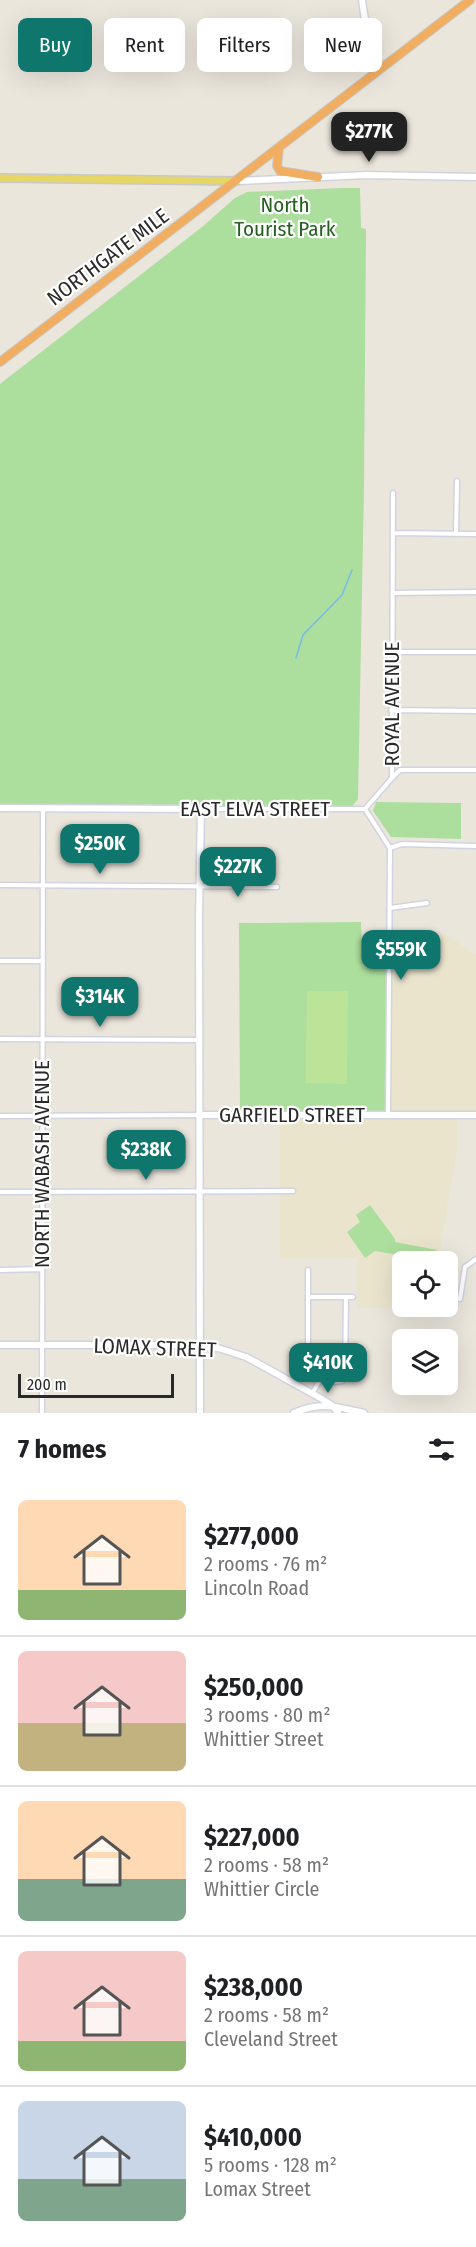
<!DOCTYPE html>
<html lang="en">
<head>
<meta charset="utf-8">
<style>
  :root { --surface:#fff; --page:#f2f2f2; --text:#202124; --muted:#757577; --line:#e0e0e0; --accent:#0f766e }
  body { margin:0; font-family:"Fira Sans Condensed",sans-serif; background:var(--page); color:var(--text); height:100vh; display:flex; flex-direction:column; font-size:22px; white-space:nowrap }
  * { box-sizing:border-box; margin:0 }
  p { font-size:20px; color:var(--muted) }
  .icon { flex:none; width:33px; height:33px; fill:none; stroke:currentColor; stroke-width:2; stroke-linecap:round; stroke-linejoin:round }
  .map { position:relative; height:1413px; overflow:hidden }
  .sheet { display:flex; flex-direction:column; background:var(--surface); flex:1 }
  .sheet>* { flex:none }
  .top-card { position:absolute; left:18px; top:18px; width:441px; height:54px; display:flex; gap:12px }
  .buttons { position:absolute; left:392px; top:1251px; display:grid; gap:12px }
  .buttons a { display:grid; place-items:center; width:66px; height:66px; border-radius:9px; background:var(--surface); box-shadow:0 6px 24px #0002; font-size:30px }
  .scale { position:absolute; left:18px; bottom:15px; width:156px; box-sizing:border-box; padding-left:6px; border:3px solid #2a2a2a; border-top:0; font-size:16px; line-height:21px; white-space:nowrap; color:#2a2a2a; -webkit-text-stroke:4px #fff; paint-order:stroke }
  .price { position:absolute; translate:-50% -51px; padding:0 14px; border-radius:12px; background:var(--accent); color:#fff; font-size:20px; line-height:39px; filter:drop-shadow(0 2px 3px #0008) }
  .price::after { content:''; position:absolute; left:50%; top:36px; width:18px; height:14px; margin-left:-9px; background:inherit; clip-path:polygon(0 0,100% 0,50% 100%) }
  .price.selected { background:#222; color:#fff }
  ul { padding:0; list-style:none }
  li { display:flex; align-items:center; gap:18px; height:150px; padding:0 18px }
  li+li { border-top:2px solid var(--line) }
  li span { display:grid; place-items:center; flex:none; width:168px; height:120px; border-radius:9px; color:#555 }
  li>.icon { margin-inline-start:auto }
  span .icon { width:72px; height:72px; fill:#fffc; stroke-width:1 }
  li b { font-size:26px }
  h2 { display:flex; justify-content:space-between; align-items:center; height:72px; padding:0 18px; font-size:26px }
  .pill { padding:0 21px; border-radius:9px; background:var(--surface); box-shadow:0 6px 24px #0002; font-size:21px; line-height:54px }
  .pill.selected { background:var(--accent); color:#fff }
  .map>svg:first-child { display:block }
  .education { fill:#ebe4cd }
  .green { fill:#acde9d }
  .pitch { fill:#bce499 }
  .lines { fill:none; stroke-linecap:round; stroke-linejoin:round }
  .stream { stroke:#76bce6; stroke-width:1.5 }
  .street-casing { stroke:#d2d3e1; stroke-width:7 }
  .secondary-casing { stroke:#d2d3e1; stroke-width:9 }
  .primary-casing { stroke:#c8c8c8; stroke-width:10 }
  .highway-casing { stroke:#c8c8c8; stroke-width:10 }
  .street { stroke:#fff; stroke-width:4 }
  .secondary { stroke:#fff; stroke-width:6 }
  .primary { stroke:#e6d666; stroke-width:7 }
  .highway { stroke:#f2ae60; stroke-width:8 }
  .labels { text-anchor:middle; stroke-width:4.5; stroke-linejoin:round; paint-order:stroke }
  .park-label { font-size:21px; fill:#26611f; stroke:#fff }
  .street-label { font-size:21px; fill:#2a2a2a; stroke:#fff }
</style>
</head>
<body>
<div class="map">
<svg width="476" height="1413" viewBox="0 0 476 1413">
  <rect width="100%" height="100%" fill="#ebe6dc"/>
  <path class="education" d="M445,934L473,953H476V1115L458,1116V1144L438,1261L402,1262V1306L430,1307L429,1309L357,1308V1258L280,1259V1115L391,951Z"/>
  <path class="green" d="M342,188H360L361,228L366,229L364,487L358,799L350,809L0,808V384L202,227L235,198L247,192Z
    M376,802L461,803V839L391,837L373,811Z
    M361,922L362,954L391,953L388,1114L240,1115L239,923Z
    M370,1205L395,1239V1242L437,1250L435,1261L375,1251L365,1258L347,1232L360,1222L356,1215Z"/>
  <path class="pitch" d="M307,991H348L347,1084L306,1083Z"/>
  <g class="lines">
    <path class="stream" d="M296,658L303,635L342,595L352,570"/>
    <defs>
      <path id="street" d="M394,533L476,534
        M456,533L457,481
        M393,593L476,592
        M393,652H476
        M391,710L476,711
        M392,778L400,770H476
        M201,809H365
        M365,809L392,778L393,493
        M365,809L390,848L388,1114
        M390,848L402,844L476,846
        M0,885L277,887
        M390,908L427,903
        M0,961H42
        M0,1039L199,1040
        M0,1116L200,1115
        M0,1192L293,1191
        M0,1270L42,1269
        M308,1297H346L345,1373L342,1381C329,1384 315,1376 308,1364V1270
        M346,1297H353
        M460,1299L465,1267L476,1259
        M312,1394L321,1378
        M42,1413L43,809"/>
      <path id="secondary" d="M362,0C365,25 370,46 382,68
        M238,181L366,175L476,177
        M0,808L201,809L199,917L200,1413
        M200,1115H476
        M0,1345H173L218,1348L246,1357L261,1365L322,1399L333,1406L338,1413
        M294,1413C322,1401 336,1407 364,1413"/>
      <path id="primary" d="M0,178L237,181"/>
      <path id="highway" d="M279,148L277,166L280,171L318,177
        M0,362L470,0"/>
    </defs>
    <use href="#street" class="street-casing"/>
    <use href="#secondary" class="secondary-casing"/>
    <use href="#primary" class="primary-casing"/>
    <use href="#highway" class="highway-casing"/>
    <use href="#street" class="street"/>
    <use href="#secondary" class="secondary"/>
    <use href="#primary" class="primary"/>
    <use href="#highway" class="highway"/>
  </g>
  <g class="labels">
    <g class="park-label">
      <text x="285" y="212">North<tspan x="285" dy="24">Tourist Park</tspan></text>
    </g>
    <g class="street-label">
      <text transform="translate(108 257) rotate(-37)" y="7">NORTHGATE MILE</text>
      <text transform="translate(392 704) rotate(-90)" y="7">ROYAL AVENUE</text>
      <text x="255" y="816">EAST ELVA STREET</text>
      <text x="292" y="1122">GARFIELD STREET</text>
      <text transform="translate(42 1164) rotate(-90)" y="7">NORTH WABASH AVENUE</text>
      <text transform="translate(155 1348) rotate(2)" y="7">LOMAX STREET</text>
    </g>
  </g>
</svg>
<div class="buttons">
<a><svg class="icon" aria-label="locate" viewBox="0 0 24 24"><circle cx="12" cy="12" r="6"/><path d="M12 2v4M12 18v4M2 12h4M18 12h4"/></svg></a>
<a><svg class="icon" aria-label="layers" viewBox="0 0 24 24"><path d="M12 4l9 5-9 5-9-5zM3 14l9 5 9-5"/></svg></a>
</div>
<div class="scale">200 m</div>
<b class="price selected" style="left:369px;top:163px">$277K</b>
<b class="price" style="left:100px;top:875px">$250K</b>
<b class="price" style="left:238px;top:898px">$227K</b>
<b class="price" style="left:401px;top:981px">$559K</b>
<b class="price" style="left:100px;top:1028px">$314K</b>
<b class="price" style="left:146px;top:1181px">$238K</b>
<b class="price" style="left:328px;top:1394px">$410K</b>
<div class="top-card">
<a class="pill selected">Buy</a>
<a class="pill">Rent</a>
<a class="pill">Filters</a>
<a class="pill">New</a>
</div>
</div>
<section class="sheet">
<h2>7 homes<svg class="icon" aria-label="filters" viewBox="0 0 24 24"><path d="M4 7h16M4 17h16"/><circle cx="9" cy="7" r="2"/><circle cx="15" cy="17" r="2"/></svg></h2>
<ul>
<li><span style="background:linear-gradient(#ffd9b3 75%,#8fb573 0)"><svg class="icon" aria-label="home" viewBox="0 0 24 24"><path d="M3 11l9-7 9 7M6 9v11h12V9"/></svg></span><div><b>$277,000</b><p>2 rooms · 76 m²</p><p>Lincoln Road</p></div></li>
<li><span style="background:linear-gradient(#f6c9c9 60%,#c2b280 0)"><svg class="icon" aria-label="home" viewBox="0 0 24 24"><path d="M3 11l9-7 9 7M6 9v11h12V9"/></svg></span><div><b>$250,000</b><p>3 rooms · 80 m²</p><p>Whittier Street</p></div></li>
<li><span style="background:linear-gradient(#ffd9b3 65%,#7fa58c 0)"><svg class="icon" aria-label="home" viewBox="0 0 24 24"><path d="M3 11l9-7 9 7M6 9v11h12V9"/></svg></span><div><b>$227,000</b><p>2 rooms · 58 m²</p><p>Whittier Circle</p></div></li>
<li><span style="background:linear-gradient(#f6c9c9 75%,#8fb573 0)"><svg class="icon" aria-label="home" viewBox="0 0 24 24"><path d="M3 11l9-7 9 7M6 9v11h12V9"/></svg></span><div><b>$238,000</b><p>2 rooms · 58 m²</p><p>Cleveland Street</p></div></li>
<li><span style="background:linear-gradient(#c9d6e8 65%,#7fa58c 0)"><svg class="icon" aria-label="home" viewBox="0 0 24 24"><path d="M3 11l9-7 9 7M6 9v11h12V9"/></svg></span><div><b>$410,000</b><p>5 rooms · 128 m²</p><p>Lomax Street</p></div></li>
</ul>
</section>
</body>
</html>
